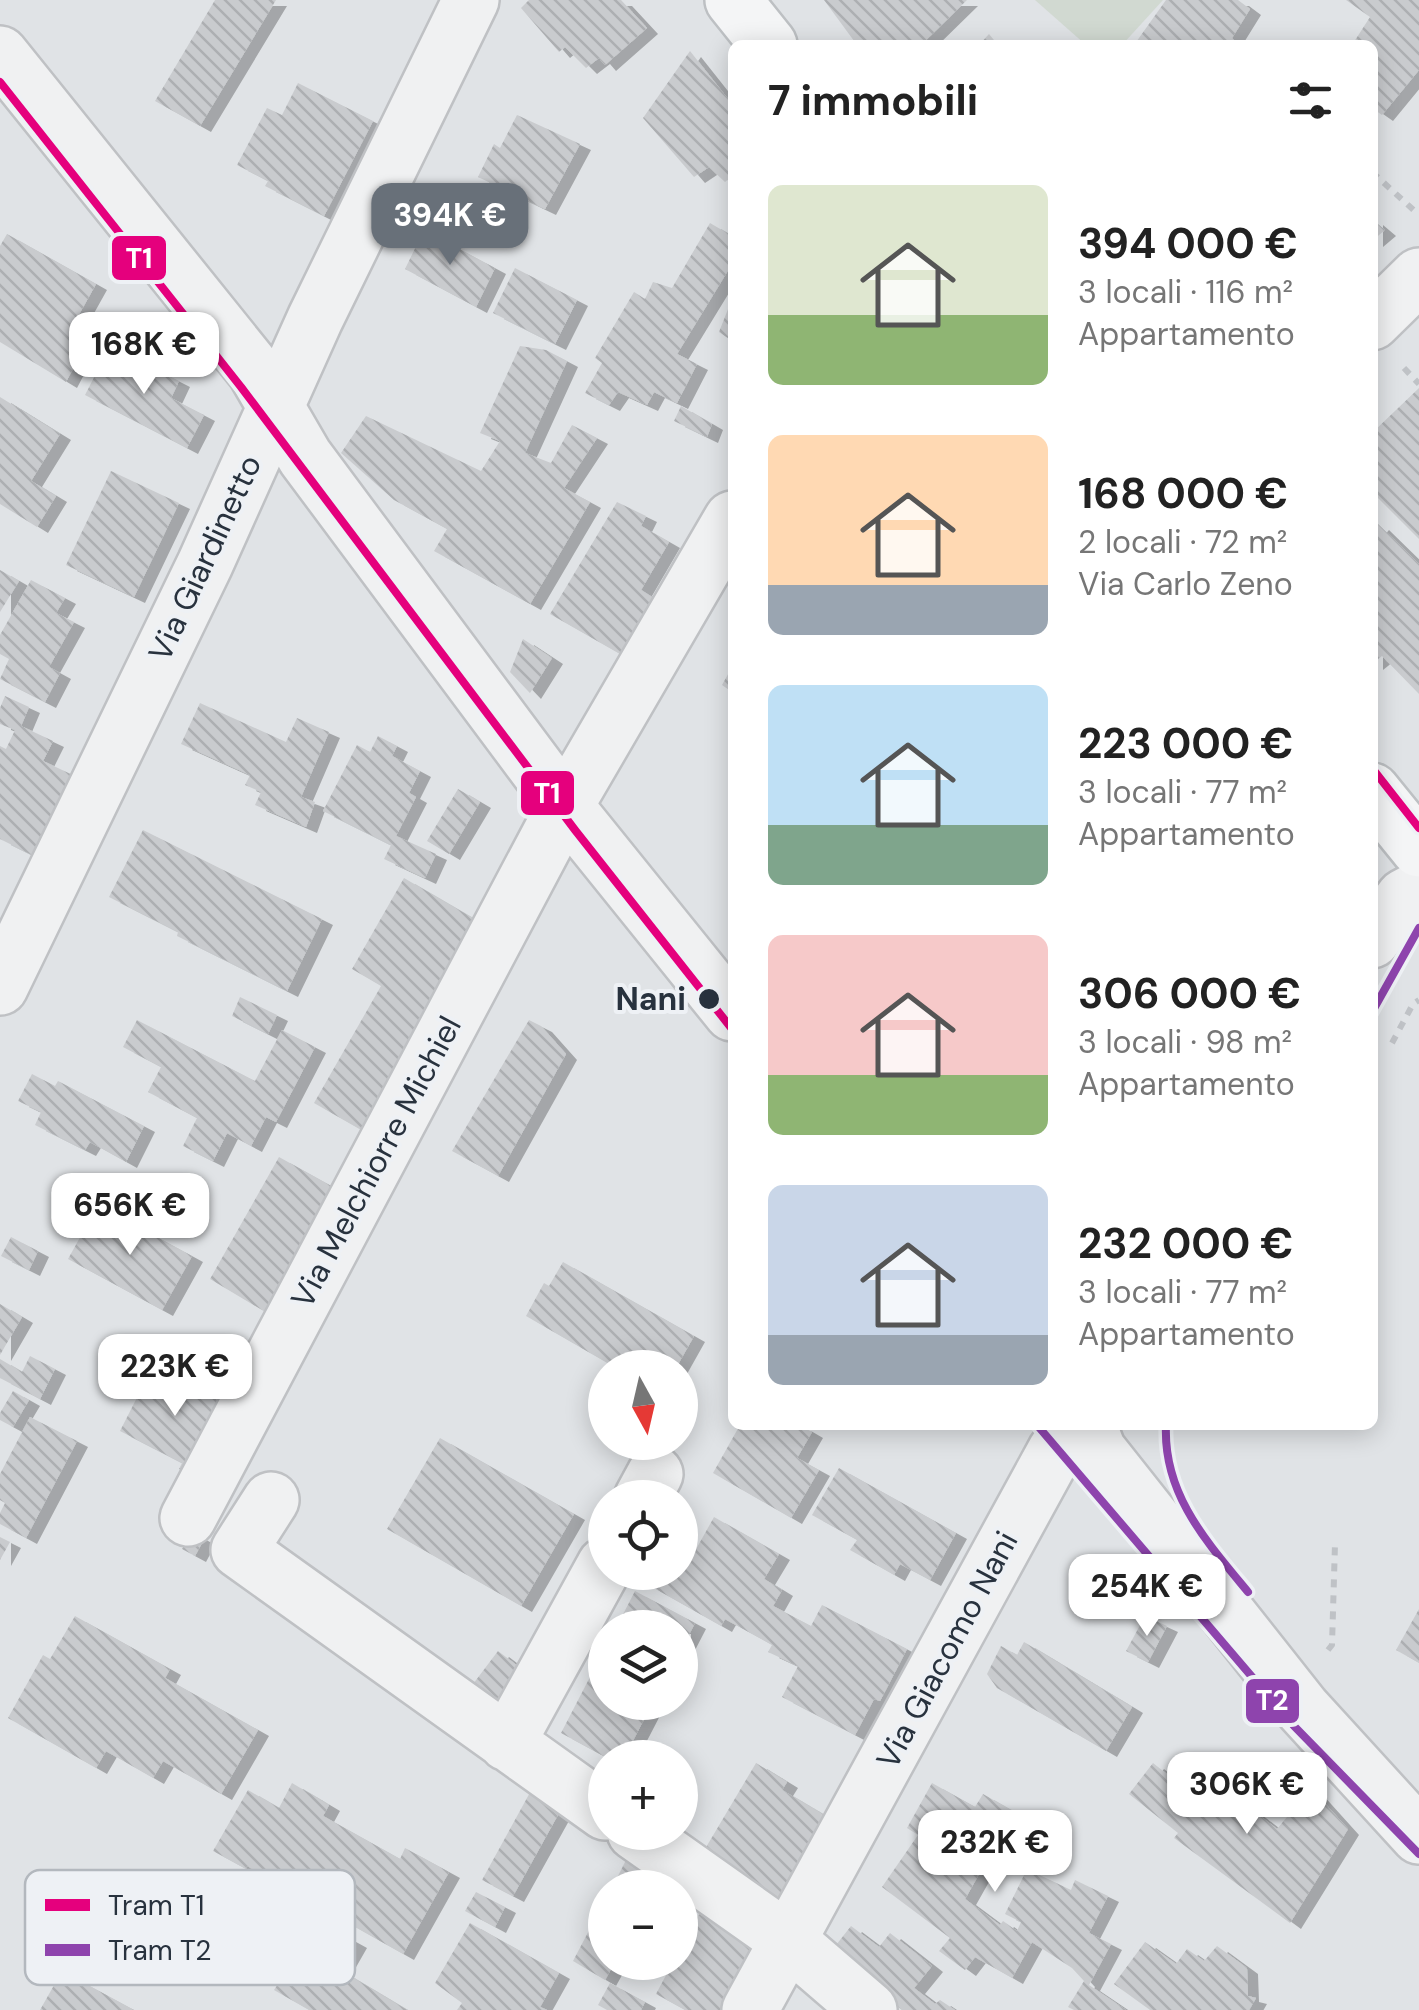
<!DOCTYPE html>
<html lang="it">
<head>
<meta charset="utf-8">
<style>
  :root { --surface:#fff; --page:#f6f6f6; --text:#222; --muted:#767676; --accent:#687079 }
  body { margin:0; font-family:"DM Sans",sans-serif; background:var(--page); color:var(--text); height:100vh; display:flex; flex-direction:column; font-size:38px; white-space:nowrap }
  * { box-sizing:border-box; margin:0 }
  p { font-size:32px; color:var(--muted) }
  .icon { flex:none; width:55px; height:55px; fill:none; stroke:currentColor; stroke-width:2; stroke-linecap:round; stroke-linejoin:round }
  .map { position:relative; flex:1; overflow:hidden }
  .sheet { position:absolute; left:728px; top:40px; width:650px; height:1390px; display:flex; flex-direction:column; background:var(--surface); border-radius:15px; box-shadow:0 5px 25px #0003 }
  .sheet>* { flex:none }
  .needle { width:65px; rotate:172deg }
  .controls { position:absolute; left:588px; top:1350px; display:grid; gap:20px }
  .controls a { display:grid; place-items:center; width:110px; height:110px; border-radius:50%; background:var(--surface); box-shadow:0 5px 25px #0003; font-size:50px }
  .price { position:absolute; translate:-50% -85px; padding:0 22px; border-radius:20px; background:#fff; color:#222; font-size:32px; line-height:65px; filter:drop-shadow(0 2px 5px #0008) }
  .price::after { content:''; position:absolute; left:50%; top:60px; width:30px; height:22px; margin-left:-15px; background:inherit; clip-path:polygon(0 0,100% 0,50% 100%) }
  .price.selected { background:var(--accent); color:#fff }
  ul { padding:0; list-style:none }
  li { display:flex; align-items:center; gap:30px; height:250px; padding:0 40px }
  li span { display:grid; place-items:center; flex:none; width:280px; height:200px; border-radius:15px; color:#555 }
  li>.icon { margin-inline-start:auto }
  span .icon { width:120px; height:120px; fill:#fffc; stroke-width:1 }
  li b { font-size:42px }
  h2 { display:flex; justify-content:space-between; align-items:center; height:120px; padding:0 40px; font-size:42px }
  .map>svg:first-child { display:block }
  .garden { fill:#d1d9d1 }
  .building { fill:url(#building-back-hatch); filter:url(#shadow) }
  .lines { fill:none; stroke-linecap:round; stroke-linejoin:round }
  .minor-casing { stroke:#bfc1c4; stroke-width:60 }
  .major-casing { stroke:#bdc0c3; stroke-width:60 }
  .path { stroke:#bfc2c6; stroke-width:6; stroke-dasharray:8 8; stroke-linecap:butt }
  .minor { stroke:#f0f1f2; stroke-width:55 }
  .major { stroke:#f4f5f6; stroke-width:55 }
  .tram-1-casing { stroke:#eef1f5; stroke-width:15 }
  .tram-2-casing { stroke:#eef1f5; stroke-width:15 }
  .tram-1 { stroke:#e5007d; stroke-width:8 }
  .tram-2 { stroke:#8e44ad; stroke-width:8 }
  .stop-dot { fill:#28323e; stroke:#eef1f5; stroke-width:4 }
  .labels { text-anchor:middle; stroke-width:8; stroke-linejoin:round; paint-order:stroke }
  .street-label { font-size:32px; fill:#28323e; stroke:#eef1f5 }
  .stop-label { font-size:32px; font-weight:bold; fill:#28323e; stroke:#eef1f5; text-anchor:end }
  .key { fill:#eef1f5; stroke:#b3b8be; stroke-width:2.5 }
  .key-label { font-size:28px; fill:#28323e }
  .line-badge { stroke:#eef1f5; stroke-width:4 }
  .badge-label { font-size:28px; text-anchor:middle; font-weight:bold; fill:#fff }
</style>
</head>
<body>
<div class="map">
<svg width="1419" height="2010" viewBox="0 0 1419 2010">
  <defs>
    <pattern id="building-back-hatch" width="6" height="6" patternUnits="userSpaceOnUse" patternTransform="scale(2.5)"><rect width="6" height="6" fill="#c9cbce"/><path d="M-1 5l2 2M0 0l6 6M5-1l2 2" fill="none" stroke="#adafb2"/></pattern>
    <filter id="shadow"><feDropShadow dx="11" dy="6" stdDeviation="0" flood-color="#0004"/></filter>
  </defs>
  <rect width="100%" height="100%" fill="#e0e3e6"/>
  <path class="garden" d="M1035,0H1163L1122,45H1086Z"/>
  <path class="building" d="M215,0H276L200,126L155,101Z
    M529,0H621L647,28L605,65L599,58L586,68L565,47L559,52L521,8Z
    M824,0H967L921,45H857Z
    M1166,0H1238L1250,9L1232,38L1238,45H1134Z
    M1346,0H1419V70L1382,115L1372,108V45H1352L1370,17Z
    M989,34L998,45H979Z
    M690,51L732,104V176L725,182L709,167L694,177L643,118Z
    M298,83L373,121L324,216L265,186L268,181L237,165L267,108L282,115Z
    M517,115L580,144L545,209L478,177L494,144L500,148Z
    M1372,219L1385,230L1372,241Z
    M710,223L732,236V264L677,354L697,364L677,403L654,392L647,405L618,392L609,405L585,393L602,363L595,358L634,292L645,299L653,282L672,288Z
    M424,230L495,268L476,307L405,269Z
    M7,234L96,284L72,327L89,338L66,382L0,342V246Z
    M515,268L577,300L555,344L493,313Z
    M732,299V341L719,332Z
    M110,346L179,381L171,398L204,415L187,448L85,395Z
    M520,346L546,350L567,361L525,453L551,463L572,425L597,438L564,488L590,502L530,604L434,551L447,529L394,500L341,453L366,416L481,471L500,441L480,433Z
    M1419,388V539L1372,492V433Z
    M0,397L60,434L31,481L56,496L37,527L0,504Z
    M681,406L712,424L707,437L674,421Z
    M111,471L179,503L134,597L66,565Z
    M617,502L646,516L641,526L669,542L641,590L666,606L634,662L550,614Z
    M1378,524L1419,564V694L1382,656L1372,664V531Z
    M0,570L19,581L0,612Z
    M31,580L65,598L56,613L74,622L49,667L60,673L45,702L0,679L9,659L0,654V635Z
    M523,639L552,658L530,693L510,672Z
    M732,667V692L722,685Z
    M5,696L29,707L21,726L53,741L43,761L77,777L51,831L45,828L32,855L0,839V746L6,749L15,730L0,724V708Z
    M200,703L286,742L297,718L329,732L301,797L315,802L306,827L255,805L261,792L245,785L250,775L181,744Z
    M378,736L397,746L392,756L420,771L409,793L416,797L396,836L436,854L425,878L384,859L391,845L323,811L357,745L370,752Z
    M458,789L480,802L449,854L427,841Z
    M143,830L322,919L287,991L177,936L178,932L109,897Z
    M404,878L488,927L363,1131L314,1103L381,986L352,969Z
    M240,997L277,1015L268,1034L232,1016Z
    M137,1020L255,1081L282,1030L315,1047L276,1122L266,1117L251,1146L227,1133L213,1161L183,1146L197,1118L148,1092L161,1067L123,1047Z
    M529,1020L541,1026L566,1054L498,1176L452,1151Z
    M32,1074L55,1086L58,1081L144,1126L126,1162L90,1142L85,1150L35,1125L41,1112L18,1101Z
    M279,1157L342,1192L272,1316L210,1279Z
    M98,1205L192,1256L162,1310L68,1259Z
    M11,1237L38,1251L29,1270L1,1256Z
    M563,1262L694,1336L676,1368H616L526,1316L544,1283L549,1286Z
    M0,1304L22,1317L0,1355Z
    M30,1356L55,1369L40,1399L0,1378V1359L22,1372Z
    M153,1366L229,1405L193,1475L179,1469L182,1463L120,1431Z
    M13,1391L29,1400L13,1427L0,1420V1413Z
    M30,1417L77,1441L26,1538L0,1524V1513L5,1503L0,1500V1474Z
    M740,1425H800L812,1432L797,1458L819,1470L791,1518L713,1473Z
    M440,1438L574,1514L521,1606L387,1529Z
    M839,1468L956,1533L930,1580L900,1564L894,1575L850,1550L857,1540L812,1515Z
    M714,1517L779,1554L764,1579L782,1590L773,1606L811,1626L822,1605L907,1649L880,1701L874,1699L855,1735L782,1697L798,1666L768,1652L772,1645L725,1619L721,1626L638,1579L641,1572H680V1566L685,1569Z
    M192,1532L204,1539L195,1556L182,1549Z
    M0,1537L10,1542L0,1560Z
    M635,1591L695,1623L680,1652V1628H616Z
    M1419,1609V1663L1396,1650Z
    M75,1616L170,1669L165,1678L258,1730L221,1794L163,1761L153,1778L106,1751L96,1768L8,1718L43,1655L50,1659Z
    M1145,1616L1167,1626L1148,1662L1126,1651Z
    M1024,1642L1132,1707L1106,1751L997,1688L987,1674L1001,1646L1017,1655Z
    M605,1648V1702H653L624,1758H607L561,1733Z
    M498,1651L523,1670L494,1707L470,1688Z
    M756,1763L787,1782L782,1790L841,1825L793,1905L702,1854Z
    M1153,1763L1187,1790L1202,1771L1277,1829L1311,1788L1348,1829L1290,1923L1174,1838L1178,1833L1129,1794Z
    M292,1783L329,1805L323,1816L400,1859L405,1848L449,1872L403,1954L247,1866L246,1869L213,1851L248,1790L279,1808Z
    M932,1783L975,1807L983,1794L1030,1821L1017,1845L1000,1837L965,1899L1000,1925L1003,1921L1017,1931L1021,1922L1005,1914L1027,1869L1071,1890L1075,1880L1108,1896L1089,1933L1111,1944L1089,1985L1126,2010H1074L1068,2007L1084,1981L1072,1968L1032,1942L1012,1978L975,1957L965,1970L939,1951L950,1938L882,1887L918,1835L907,1828Z
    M533,1787L564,1804L513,1896L482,1880Z
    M630,1852L662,1877L657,1888H612Z
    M476,1892L505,1907L495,1927L465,1911Z
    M605,1900V1962H615L605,1980L573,1961Z
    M699,1914L765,1951L732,2010H685L656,1994L673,1962H680V1949Z
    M318,1921L356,1942L340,1970L407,2010H309L274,1990Z
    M470,1923L559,1973L540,2007L547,2010H457L462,2003L435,1983Z
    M851,1926L879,1947L890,1933L932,1966L914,1988L935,2004L940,2000L955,2010H902L829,1954Z
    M1145,1942L1176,1964L1187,1949L1204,1961L1217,1946L1247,1968L1248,1996L1256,1998L1249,2010H1150L1114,1984Z
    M62,1971L134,2010H40Z
    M610,1983L645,2002L641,2010H607L598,2005Z"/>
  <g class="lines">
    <defs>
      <path id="minor" d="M0,54L255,371L305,457L565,806L732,1013
        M1372,322L1419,276
        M1372,940L1404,897L1419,889
        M0,987L205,564L315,319L471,0
        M1089,1427L1098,1450L1303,1709L1419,1836
        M642,1498L655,1474
        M271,1500L239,1550L605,1812
        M188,1518L565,806L732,519
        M507,1743L605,1565
        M635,1832L789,1941L869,2010
        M750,2010L1056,1450L1090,1425"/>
      <path id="major" d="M733,0L769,45
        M1372,791L1419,849"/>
    </defs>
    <use href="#minor" class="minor-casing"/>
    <use href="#major" class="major-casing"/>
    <path class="path" d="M1372,172L1419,215
      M1404,368L1419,384
      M1392,1043L1413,1004L1419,1000
      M1328,1650L1332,1645L1335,1544"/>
    <use href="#minor" class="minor"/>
    <use href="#major" class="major"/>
    <defs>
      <path id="tram-1" d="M0,82L241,387L575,830L732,1029
        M1372,768L1419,828"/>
      <path id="tram-2" d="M1372,1012L1419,928
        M1037,1425L1294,1726L1419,1854
        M1166,1425C1163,1494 1206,1541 1248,1592"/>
    </defs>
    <use href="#tram-1" class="tram-1-casing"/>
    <use href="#tram-2" class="tram-2-casing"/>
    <use href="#tram-1" class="tram-1"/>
    <use href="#tram-2" class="tram-2"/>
  </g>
  <circle class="stop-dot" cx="709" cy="999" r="12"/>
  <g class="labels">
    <g class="street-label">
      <text transform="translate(205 558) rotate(-65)" y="11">Via Giardinetto</text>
      <text transform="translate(376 1162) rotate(-62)" y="11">Via Melchiorre Michiel</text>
      <text transform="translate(947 1650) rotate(-62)" y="11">Via Giacomo Nani</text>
    </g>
    <g class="stop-label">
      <text x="686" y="1010">Nani</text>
    </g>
  </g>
  <rect x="25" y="1870" width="330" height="115" rx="15" class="key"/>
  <rect x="45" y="1899" width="45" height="12" fill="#e5007d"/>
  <rect x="45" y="1944" width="45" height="12" fill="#8e44ad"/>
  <g class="key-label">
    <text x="108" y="1915">Tram T1</text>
    <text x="108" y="1960">Tram T2</text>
  </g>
  <g class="line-badge">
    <rect x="110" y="234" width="58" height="48" rx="10" fill="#e5007d"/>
    <rect x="519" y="769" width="57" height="48" rx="10" fill="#e5007d"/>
    <rect x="1244" y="1677" width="57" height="48" rx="10" fill="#8e44ad"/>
  </g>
  <g class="badge-label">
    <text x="139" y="268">T1</text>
    <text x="547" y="803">T1</text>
    <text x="1272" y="1710">T2</text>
  </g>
</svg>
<div class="controls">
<a><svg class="needle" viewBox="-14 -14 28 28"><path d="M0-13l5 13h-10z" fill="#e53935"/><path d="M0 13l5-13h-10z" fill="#767676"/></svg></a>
<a><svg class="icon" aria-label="locate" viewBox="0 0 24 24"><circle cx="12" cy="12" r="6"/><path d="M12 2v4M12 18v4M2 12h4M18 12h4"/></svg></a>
<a><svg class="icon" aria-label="layers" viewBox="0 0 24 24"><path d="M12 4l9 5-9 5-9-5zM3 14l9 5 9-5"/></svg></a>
<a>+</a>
<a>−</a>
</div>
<b class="price selected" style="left:450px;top:268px">394K €</b>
<b class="price" style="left:144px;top:397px">168K €</b>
<b class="price" style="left:130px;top:1258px">656K €</b>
<b class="price" style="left:175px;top:1419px">223K €</b>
<b class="price" style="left:1147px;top:1639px">254K €</b>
<b class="price" style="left:1247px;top:1837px">306K €</b>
<b class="price" style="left:995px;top:1895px">232K €</b>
<section class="sheet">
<h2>7 immobili<svg class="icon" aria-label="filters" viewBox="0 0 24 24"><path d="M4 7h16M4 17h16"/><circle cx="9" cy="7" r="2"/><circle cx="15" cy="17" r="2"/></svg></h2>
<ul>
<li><span style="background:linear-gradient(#dfe7d0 65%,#8fb573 0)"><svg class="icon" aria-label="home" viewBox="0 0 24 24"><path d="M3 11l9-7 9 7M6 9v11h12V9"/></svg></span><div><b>394 000 €</b><p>3 locali · 116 m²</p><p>Appartamento</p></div></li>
<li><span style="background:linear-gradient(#ffd9b3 75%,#9aa5b1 0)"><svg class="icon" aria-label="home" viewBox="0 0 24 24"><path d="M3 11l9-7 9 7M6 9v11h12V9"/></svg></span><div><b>168 000 €</b><p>2 locali · 72 m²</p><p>Via Carlo Zeno</p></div></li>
<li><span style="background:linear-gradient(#bfe0f5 70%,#7fa58c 0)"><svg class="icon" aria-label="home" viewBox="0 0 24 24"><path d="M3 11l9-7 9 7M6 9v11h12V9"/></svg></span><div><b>223 000 €</b><p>3 locali · 77 m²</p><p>Appartamento</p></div></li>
<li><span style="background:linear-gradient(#f6c9c9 70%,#8fb573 0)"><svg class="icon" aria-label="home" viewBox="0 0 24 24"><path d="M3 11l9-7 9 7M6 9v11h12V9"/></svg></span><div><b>306 000 €</b><p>3 locali · 98 m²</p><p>Appartamento</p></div></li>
<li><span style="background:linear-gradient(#c9d6e8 75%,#9aa5b1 0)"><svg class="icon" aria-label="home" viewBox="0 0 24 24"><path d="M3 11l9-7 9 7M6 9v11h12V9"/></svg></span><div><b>232 000 €</b><p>3 locali · 77 m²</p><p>Appartamento</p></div></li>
</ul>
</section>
</div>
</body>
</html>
